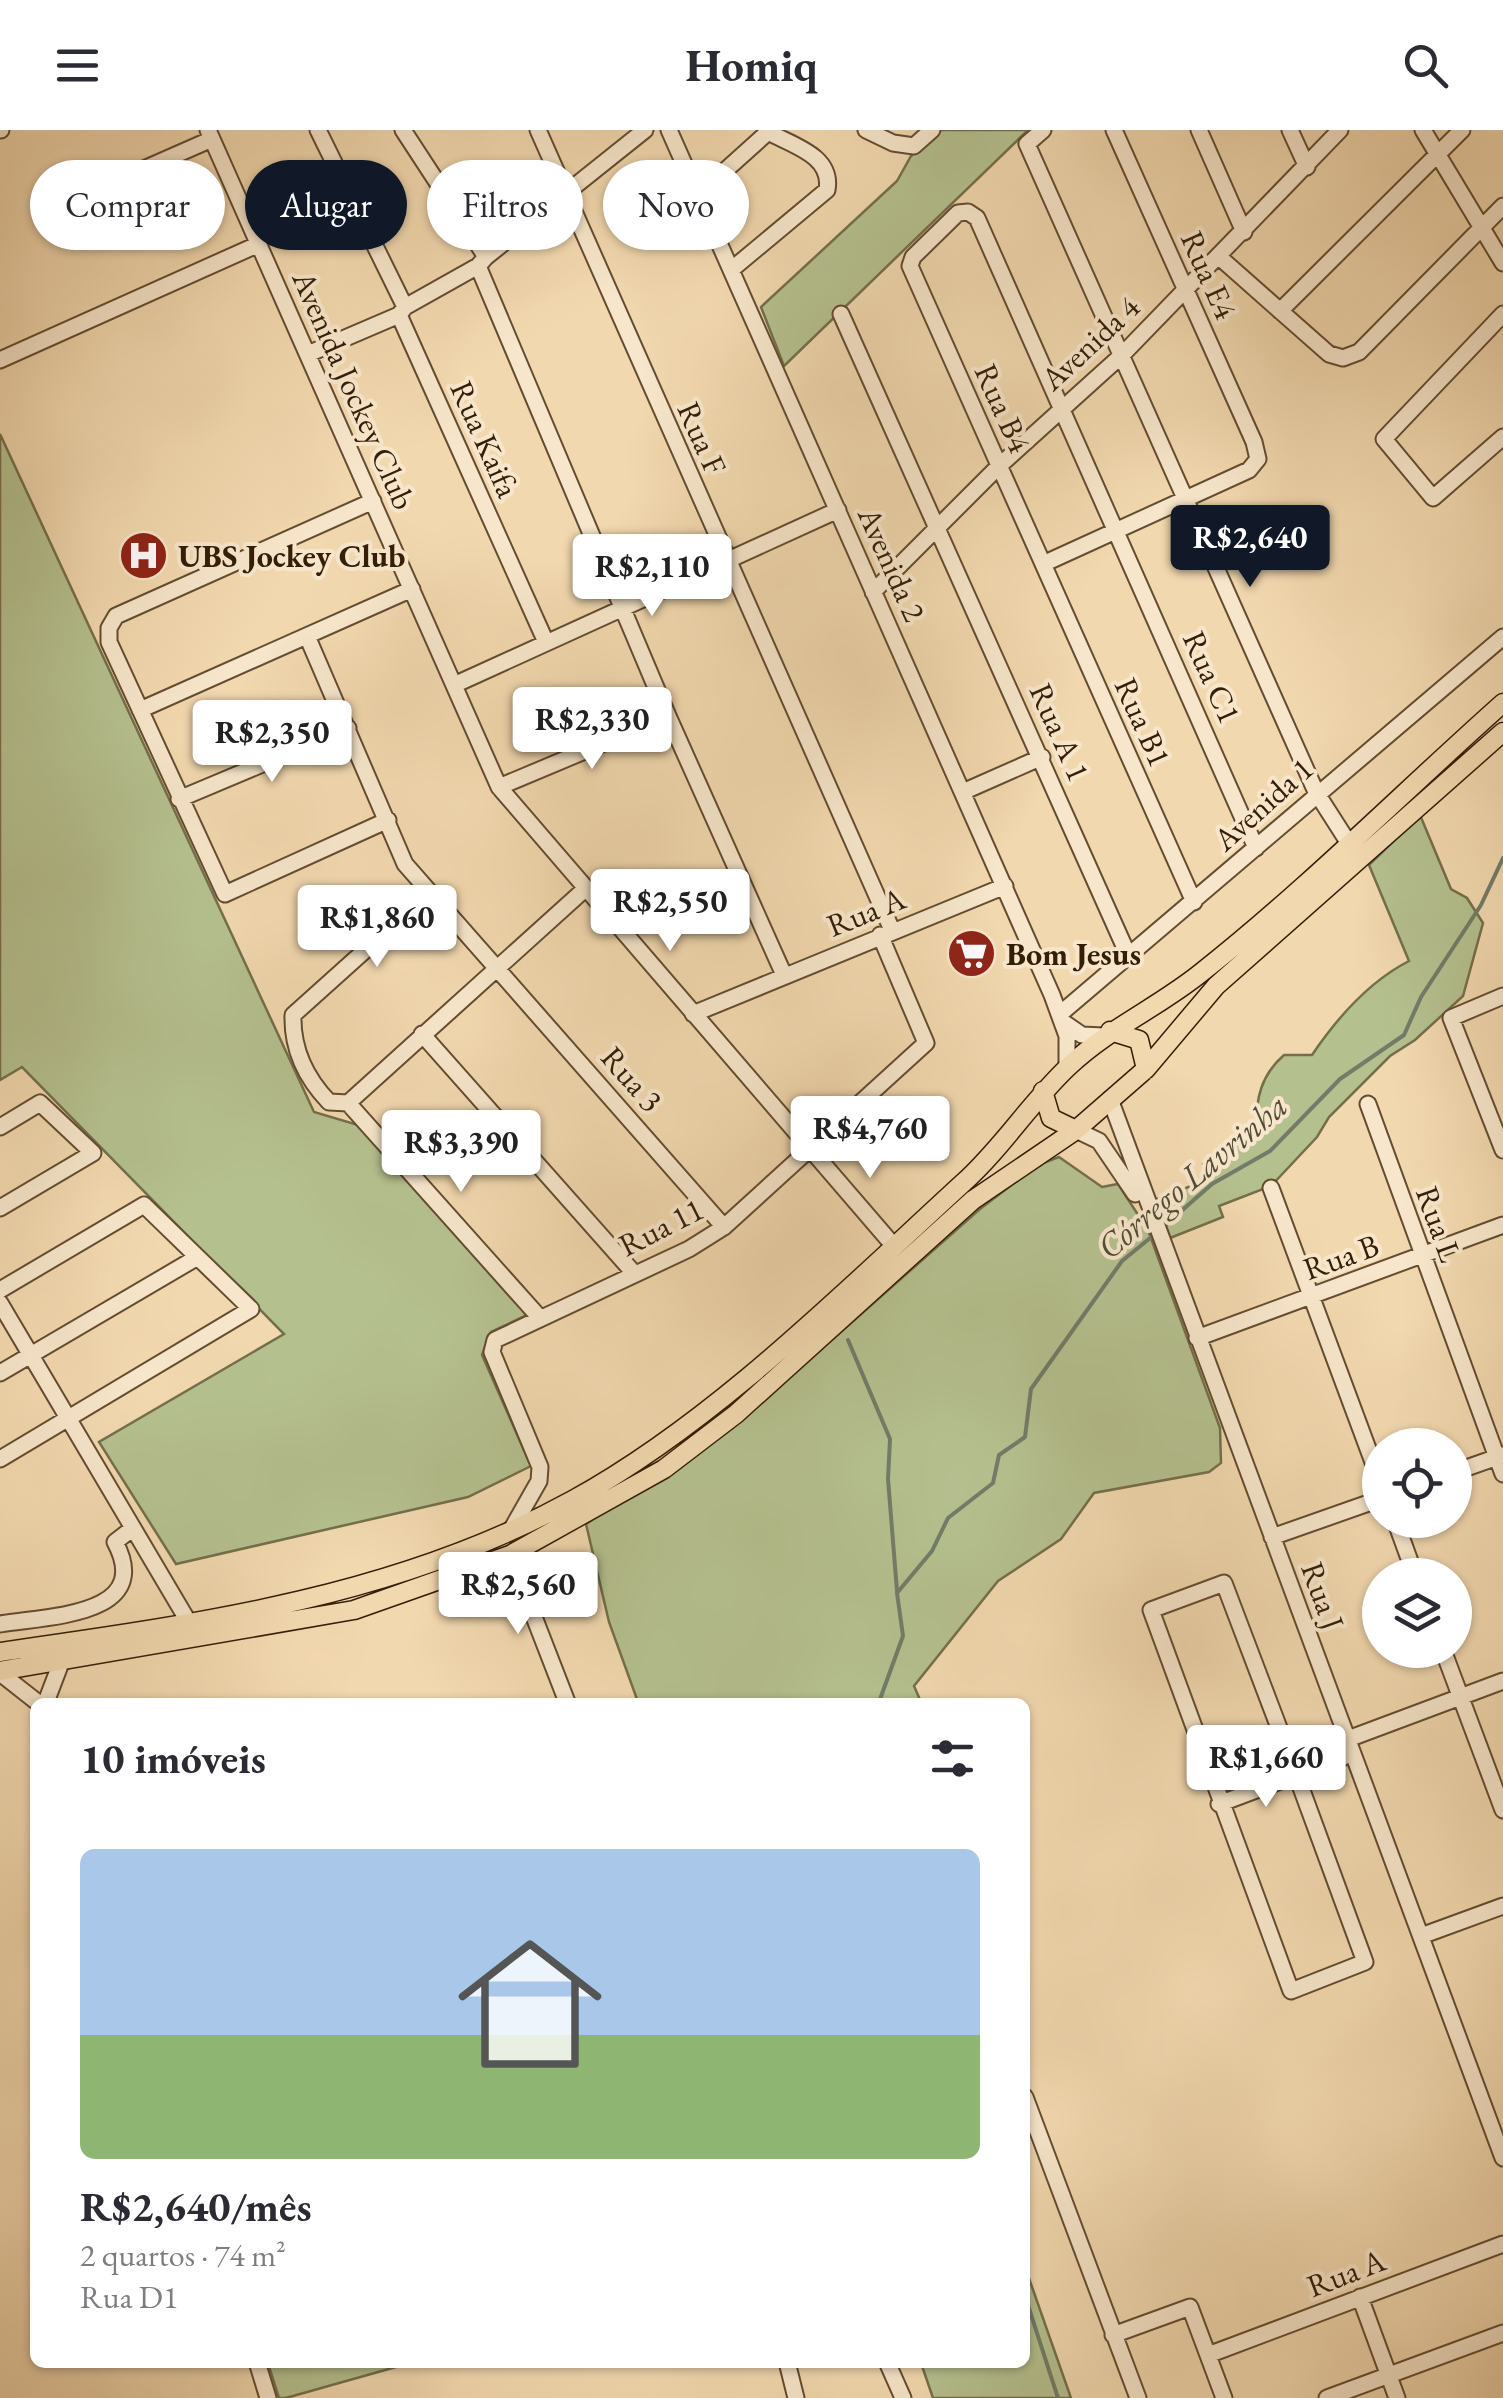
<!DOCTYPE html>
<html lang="pt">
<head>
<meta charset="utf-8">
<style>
  :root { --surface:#fff; --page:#f2f2f3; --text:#2b2b33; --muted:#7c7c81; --accent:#111827 }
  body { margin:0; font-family:"EB Garamond",serif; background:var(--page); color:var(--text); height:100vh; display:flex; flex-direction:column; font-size:38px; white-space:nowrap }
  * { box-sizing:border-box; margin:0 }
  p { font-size:32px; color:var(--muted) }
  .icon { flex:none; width:55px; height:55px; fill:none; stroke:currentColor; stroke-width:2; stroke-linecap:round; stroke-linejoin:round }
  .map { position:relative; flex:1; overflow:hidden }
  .details { position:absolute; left:30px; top:1568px; width:1000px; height:670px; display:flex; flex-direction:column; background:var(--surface); border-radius:15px; box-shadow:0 2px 8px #0004 }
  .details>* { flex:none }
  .hud { position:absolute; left:30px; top:30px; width:1000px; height:90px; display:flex; gap:20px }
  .fabs { position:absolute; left:1362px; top:1298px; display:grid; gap:20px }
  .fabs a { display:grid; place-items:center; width:110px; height:110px; border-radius:50%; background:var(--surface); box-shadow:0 2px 8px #0004; font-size:50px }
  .price { position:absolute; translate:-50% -85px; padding:0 22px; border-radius:10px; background:#fff; color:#222; font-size:32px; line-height:65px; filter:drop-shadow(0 2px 5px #0008) }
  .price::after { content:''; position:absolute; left:50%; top:60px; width:30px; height:22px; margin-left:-15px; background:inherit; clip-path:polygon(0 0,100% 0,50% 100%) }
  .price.selected { background:var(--accent); color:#fff }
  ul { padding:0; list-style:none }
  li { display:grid; align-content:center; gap:20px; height:530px; padding:0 50px }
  li span { display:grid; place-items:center; height:310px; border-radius:15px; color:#555 }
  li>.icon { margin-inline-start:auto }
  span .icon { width:180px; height:180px; fill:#fffc; stroke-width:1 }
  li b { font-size:42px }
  h2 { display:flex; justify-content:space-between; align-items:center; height:120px; padding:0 50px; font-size:42px }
  .tag { padding:0 35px; border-radius:45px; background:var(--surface); box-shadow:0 2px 8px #0004; font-size:35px; line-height:90px }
  .tag.selected { background:var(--accent); color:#fff }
  header { display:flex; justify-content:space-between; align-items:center; height:130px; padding:0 50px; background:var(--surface); font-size:45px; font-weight:700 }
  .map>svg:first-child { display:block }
  .green { fill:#b5c08f; stroke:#746f4b; stroke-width:2.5 }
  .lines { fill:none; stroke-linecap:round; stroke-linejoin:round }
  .stream { stroke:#727c69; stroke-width:4 }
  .minor-casing { stroke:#644c31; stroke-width:19 }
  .major-casing { stroke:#341e07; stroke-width:21 }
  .minor { stroke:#f7e6cb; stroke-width:15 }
  .major { stroke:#f2d8af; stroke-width:18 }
  .labels { text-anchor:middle; stroke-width:8; stroke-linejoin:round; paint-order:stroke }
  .street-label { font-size:32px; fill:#341e07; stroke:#f7e6cb }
  .poi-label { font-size:32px; font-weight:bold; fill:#341e07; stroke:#f7e6cb; text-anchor:start }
  .water-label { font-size:35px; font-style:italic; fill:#534d38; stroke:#f7e6cb }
</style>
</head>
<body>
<header><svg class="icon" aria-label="menu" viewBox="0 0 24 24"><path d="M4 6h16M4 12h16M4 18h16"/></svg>Homiq<svg class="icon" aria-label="search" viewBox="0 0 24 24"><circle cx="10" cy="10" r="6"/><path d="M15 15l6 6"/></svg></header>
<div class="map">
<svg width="1503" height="2268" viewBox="0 0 1503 2268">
  <rect width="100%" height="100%" fill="#f2d8af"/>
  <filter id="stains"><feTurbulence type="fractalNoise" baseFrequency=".002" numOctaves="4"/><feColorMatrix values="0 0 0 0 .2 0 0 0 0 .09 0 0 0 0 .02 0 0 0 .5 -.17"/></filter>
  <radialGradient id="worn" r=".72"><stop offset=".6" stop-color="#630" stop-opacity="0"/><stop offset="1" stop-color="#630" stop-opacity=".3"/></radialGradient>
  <path class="green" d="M938,0H1028L784,236L761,177L897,51L911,26Z
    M0,304L314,982L365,997L527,1185L491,1202L482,1225L531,1336L468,1367L176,1434L99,1312L284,1204L22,937L0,950Z
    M1420,685L1451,759L1467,768L1483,793L1463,866L1415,910L1390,926L1329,987L1317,1007L1271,1056L1219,1076L1223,1087L1170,1108L1157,1069L1207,1050L1203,1034L1256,998C1256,968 1261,945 1284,925H1312C1337,888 1368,852 1409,831L1369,735Z
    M1059,1027L1102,1057L1118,1054L1148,1100L1220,1298L1221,1333L1209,1342L1094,1363L1061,1409L998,1451L914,1556L921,1572H638L609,1492L586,1394L732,1298L980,1079L1038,1035Z
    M1025,2137L1071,2268H933L921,2233L1025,2232Z
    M268,2233V2232L410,2233L286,2268H279Z"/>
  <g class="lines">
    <path class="stream" d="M1162,1098L1212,1054L1270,1021L1340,949L1404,905L1421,867L1481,775L1503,728
      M848,1210L890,1309L888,1349L897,1461
      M879,1572L903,1506L897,1463L932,1421L948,1388L993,1353L999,1325L1025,1307L1031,1259L1122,1131L1155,1104
      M1025,2166L1058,2268"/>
    <defs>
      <path id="minor" d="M0,0H1
        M208,0L499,657L893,1115
        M318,0L405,177L399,185
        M403,0L486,127L645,0
        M538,0L892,800
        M669,0L1052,865L1067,906V938
        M866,0L893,13L914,16L932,0
        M1043,0L1027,14L1316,662L1348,712
        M1199,0L1244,102
        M1290,0L1307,37
        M1423,0L1503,133
        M698,65L768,2C794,16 833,26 827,60L731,140
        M46,82L212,9
        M1218,126L1329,224L1343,228L1359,222L1503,76
        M486,127L478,136L668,586L784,845
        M405,177L478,136
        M1280,181L1462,0
        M841,184L1129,827
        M1503,184L1384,309L1433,368L1503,307
        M399,185L545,510
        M308,224L399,185
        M0,230L259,114
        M373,371L116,486L109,498V512L225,764L388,690
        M1043,434L1249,340L1258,329L1254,312L1114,0
        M873,462L999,336L1122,225L1340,0
        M307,506L405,734L724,1097
        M454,555L838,380
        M140,580L412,459
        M499,657L668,586
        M965,661L1042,627
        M179,669L348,598
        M1194,772L910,136L913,127L958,83L968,82L977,88L1256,718
        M1503,866L1451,888L1503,1020
        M693,884L1005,756
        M1060,884L1503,507
        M1063,892L1082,905L1104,906
        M422,904L633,1142
        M1110,969L1503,2028
        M348,973L585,759
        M348,973L329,972C306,948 292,919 293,885L430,762
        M348,973L540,1188
        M1368,974L1503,1344
        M0,997L40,973L93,1023L0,1078
        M1076,1000L1099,1011L1135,1064
        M1271,1058L1380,1351
        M0,1160L144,1075L251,1179L0,1329
        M0,1173L188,1491
        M1197,1208L1503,1095
        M0,1243L196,1128
        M1455,1342L1503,1325
        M1395,1390L1415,1445
        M510,1402L539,1351L540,1337L492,1222L495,1210L689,1119L724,1097L926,913L880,805
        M1272,1407L1380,1369
        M510,1425L567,1572
        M0,1494C46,1486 155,1487 115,1412L133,1398
        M1443,1520L1503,1680
        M0,1543L37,1572
        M46,1572L62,1530
        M1348,1609L1503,1551
        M1279 1632a13 13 0 1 1 26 0a13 13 0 1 1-26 0Z
        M1287,1619L1224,1453L1151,1480L1291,1861L1365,1832L1296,1644
        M1209,1646L1336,1605
        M1219,1674L1344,1627
        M1421,1806L1503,1776
        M1025,1967L1138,2268
        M1360,2167L1397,2268
        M1113,2205L1190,2177L1224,2268
        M1208,2225L1503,2114
        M257,2232L268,2268
        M787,2232L796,2268
        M887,2232L903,2268
        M1327,2268L1503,2203"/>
      <path id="major" d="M1110,901L1139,910L1146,939
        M1043,961L1051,988L1076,1000
        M0,1522C196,1494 397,1467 573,1370C715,1292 844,1162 963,1053C1002,1018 1030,973 1068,937C1109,898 1159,877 1202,842C1307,759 1403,662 1503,573
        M0,1541L354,1480L510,1425L664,1339L736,1284L973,1070L1076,1000L1146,939L1216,856L1503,602"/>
    </defs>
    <use href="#minor" class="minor-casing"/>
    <use href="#major" class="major-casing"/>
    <use href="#minor" class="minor"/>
    <use href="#major" class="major"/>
  </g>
  <defs>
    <symbol id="hospital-disc" viewBox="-11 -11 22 22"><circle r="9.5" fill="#8f2418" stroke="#f7e6cb"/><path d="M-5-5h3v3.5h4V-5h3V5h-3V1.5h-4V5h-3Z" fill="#fff"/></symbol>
    <symbol id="supermarket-disc" viewBox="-11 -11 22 22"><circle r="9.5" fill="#8f2418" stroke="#f7e6cb"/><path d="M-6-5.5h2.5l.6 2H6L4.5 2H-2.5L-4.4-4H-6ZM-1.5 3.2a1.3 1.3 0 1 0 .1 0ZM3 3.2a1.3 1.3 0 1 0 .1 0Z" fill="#fff"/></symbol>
  </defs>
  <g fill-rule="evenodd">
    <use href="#hospital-disc" x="116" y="398" width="55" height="55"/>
    <use href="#supermarket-disc" x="944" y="796" width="55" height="55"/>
  </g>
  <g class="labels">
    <g class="street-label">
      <text transform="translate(1209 145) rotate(66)" y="11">Rua E4</text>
      <text transform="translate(1090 213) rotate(-43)" y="11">Avenida 4</text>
      <text transform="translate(354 260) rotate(66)" y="11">Avenida Jockey Club</text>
      <text transform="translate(1003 278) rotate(66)" y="11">Rua B4</text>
      <text transform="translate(702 308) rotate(66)" y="11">Rua F</text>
      <text transform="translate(485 309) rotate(66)" y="11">Rua Kaifa</text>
      <text transform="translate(892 434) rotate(66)" y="11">Avenida 2</text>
      <text transform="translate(1212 547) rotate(66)" y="11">Rua C1</text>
      <text transform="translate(1143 592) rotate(66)" y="11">Rua B1</text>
      <text transform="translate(1060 602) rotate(66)" y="11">Rua A 1</text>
      <text transform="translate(1263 674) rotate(-42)" y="11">Avenida 1</text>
      <text transform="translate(866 782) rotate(-22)" y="11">Rua A</text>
      <text transform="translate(632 949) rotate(49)" y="11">Rua 3</text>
      <text transform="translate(1439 1094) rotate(70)" y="11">Rua L</text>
      <text transform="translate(661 1097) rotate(-27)" y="11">Rua 11</text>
      <text transform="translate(1341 1127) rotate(-20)" y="11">Rua B</text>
      <text transform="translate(1323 1466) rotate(70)" y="11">Rua J</text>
      <text transform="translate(1346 2143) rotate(-21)" y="11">Rua A</text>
    </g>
    <g class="poi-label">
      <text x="178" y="437">UBS Jockey Club</text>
      <text x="1006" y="835">Bom Jesus</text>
    </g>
    <g class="water-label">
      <text transform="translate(1192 1046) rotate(-40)" y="12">Córrego Lavrinha</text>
    </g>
  </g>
  <rect width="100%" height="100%" filter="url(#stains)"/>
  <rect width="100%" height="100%" fill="url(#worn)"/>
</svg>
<div class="fabs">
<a><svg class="icon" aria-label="locate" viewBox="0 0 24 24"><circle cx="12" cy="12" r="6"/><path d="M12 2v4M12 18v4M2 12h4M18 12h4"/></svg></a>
<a><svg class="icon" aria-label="layers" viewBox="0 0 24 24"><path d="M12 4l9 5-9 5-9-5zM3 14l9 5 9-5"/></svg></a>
</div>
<b class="price selected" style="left:1250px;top:460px">R$2,640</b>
<b class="price" style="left:652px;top:489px">R$2,110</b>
<b class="price" style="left:592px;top:642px">R$2,330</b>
<b class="price" style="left:272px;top:655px">R$2,350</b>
<b class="price" style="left:670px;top:824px">R$2,550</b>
<b class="price" style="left:377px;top:840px">R$1,860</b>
<b class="price" style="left:870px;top:1051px">R$4,760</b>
<b class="price" style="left:461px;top:1065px">R$3,390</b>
<b class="price" style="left:518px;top:1507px">R$2,560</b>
<b class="price" style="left:1266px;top:1680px">R$1,660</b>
<div class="hud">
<a class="tag">Comprar</a>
<a class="tag selected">Alugar</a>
<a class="tag">Filtros</a>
<a class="tag">Novo</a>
</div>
<section class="details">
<h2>10 imóveis<svg class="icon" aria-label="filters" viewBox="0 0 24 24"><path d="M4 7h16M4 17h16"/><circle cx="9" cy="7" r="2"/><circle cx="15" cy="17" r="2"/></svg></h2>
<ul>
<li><span style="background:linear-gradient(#a9c7e8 60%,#8fb573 0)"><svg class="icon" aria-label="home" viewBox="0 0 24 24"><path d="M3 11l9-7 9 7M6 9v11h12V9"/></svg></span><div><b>R$2,640/mês</b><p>2 quartos · 74 m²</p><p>Rua D1</p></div></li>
</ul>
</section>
</div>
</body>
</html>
